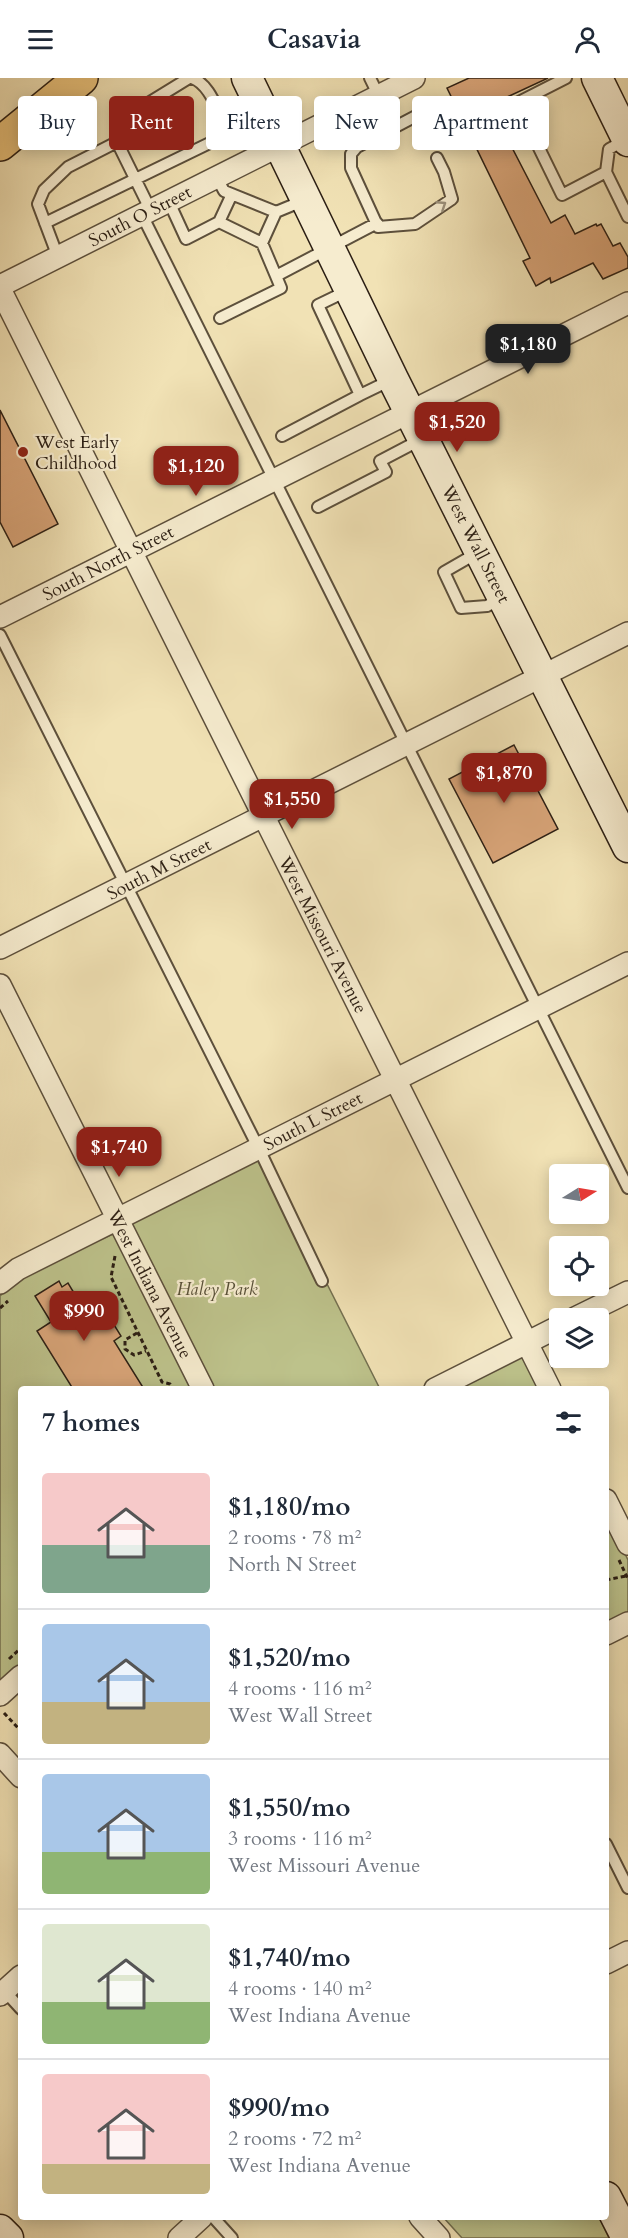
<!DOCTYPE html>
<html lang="en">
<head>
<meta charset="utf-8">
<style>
  :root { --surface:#fff; --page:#f2f2f3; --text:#1f2937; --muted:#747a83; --line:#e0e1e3; --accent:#8f2418 }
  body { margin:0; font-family:Cardo,serif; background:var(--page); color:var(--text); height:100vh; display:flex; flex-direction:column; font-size:22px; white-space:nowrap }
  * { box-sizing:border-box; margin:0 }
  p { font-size:20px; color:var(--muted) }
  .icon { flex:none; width:33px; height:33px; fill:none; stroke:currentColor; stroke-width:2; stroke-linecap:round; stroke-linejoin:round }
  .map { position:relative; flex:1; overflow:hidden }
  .sheet { position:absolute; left:18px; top:1308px; width:591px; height:834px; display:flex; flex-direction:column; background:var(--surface); border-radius:6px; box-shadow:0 3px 15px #0003 }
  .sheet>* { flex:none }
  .top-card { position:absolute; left:18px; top:18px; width:592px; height:54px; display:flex; gap:12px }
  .needle { width:39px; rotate:79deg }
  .controls { position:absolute; left:549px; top:1086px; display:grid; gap:12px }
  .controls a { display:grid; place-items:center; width:60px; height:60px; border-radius:6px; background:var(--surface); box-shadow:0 3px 15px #0003; font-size:30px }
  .price { position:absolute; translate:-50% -51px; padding:0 14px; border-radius:12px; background:var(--accent); color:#fff; font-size:20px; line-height:39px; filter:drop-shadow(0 2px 3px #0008) }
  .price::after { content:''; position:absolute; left:50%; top:36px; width:18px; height:14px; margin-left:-9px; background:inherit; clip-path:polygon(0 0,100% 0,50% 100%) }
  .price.current { background:#222; color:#fff }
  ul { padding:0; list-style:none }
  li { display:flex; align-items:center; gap:18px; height:150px; padding:0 24px }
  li+li { border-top:2px solid var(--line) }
  li span { display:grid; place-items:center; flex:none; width:168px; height:120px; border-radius:6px; color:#555 }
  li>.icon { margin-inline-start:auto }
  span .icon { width:72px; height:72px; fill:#fffc; stroke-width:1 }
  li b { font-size:26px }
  h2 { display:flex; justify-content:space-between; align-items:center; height:72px; padding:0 24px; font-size:26px }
  .chip { padding:0 21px; border-radius:6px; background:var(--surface); box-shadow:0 3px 15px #0003; font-size:21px; line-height:54px }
  .chip.current { background:var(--accent); color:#fff }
  header { display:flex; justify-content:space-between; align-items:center; height:78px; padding:0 24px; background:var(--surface); font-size:27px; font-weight:600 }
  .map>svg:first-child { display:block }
  .green { fill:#bdc28b; stroke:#747050; stroke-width:1.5 }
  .building { fill:#d8a478; stroke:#2c1f14; stroke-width:1.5 }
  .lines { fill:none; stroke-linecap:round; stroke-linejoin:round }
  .lane-casing { stroke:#5d503c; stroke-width:14 }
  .street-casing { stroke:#5d503c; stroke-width:24 }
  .secondary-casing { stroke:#2c1f14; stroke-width:33 }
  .primary-casing { stroke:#2c1f14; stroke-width:36 }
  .path { stroke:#2c1f14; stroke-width:3; stroke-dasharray:4.5 3; stroke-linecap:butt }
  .lane { stroke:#f6eccf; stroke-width:10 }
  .street { stroke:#f6eccf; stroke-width:21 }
  .secondary { stroke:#f6eccf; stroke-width:30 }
  .primary { stroke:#e8c17a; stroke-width:33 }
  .oneway { stroke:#9b907b }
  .poi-dot { fill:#8f2418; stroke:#f6eccf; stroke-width:2 }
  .labels { text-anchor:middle; stroke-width:4.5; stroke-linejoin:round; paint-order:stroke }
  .street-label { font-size:18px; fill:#2c1f14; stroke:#f6eccf }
  .poi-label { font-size:18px; fill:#2c1f14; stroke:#f6eccf; text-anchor:start }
  .park-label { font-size:18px; font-style:italic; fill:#585038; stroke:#f6eccf }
</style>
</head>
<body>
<header><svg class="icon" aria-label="menu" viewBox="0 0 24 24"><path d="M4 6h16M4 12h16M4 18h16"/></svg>Casavia<svg class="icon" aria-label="person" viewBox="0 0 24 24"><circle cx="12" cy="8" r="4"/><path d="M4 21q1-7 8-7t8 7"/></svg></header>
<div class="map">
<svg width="628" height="2160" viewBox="0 0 628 2160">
  <rect width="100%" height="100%" fill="#f1e2b5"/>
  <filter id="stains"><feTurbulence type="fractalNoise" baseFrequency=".00333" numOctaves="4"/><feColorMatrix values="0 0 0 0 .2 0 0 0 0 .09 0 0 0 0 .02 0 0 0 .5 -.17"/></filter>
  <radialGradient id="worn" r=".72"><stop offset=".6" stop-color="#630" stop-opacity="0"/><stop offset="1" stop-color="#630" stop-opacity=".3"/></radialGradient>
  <path class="green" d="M259,1071L380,1311H21V1585L0,1606V1218L23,1197L115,1155Z
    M525,1273L544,1311H447Z
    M606,1437L628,1482V1538L606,1549Z
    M443,2139H599L609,2160H462Z"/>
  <path class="building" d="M469,0H548L490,27L551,145L565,137L575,156L596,146L597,148L601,146L613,168L620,165L628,179V190L603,201L593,185L551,205L550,200L536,208L523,183L530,180L447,10Z
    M0,332L58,446L13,469L0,444Z
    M514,667L558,751L493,785L449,701Z
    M59,1203L62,1209L68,1205L83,1230L98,1221L121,1258L114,1263L144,1311H73L37,1253L51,1244L35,1218Z"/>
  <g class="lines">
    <defs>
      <path id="lane" d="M370,0L394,49
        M566,0L517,25L562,117L606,94L609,71L625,62
        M427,59L416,38L357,69L351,76V90L378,149L415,146L452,121L444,94L437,80
        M117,64L151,133
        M606,94L628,139
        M217,100L224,113L276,134
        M169,124L186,161L219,144L262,165L276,198
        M142,137L628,1110
        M219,144L232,116
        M45,145L220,60L224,44C216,29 209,6 192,0
        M262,165L276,134L305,122
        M58,179L38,126L44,112L68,89L117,64L137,32L189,0
        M349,212L318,227L360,317L393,301
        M220,240L281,210L276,198L377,145
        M282,358L360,317
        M318,429L386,394L380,383L420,362
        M477,475L444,494L461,530L487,528L500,521
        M0,557L259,1071L322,1203
        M606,1766L628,1810
        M3,1911L21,1931
        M213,2139L232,2160"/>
      <path id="street" d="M0,208L414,0
        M0,211L550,1311
        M0,539L628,225
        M0,870L628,555
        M0,907L203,1311
        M0,1205L18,1191L628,885
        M575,1240L628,1214
        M435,1311L560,1248
        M606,1422L628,1466
        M606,1556L628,1545
        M0,1617L21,1598
        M0,1676L21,1699
        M606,1885L628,1874
        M0,1917L21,1898
        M420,2139L439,2160
        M179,2160L202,2139"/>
      <path id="secondary" d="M247,0L393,301L628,769
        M597,0L628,63
        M606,2119L627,2160
        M0,2152L8,2160"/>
      <path id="primary" d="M0,66L81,0"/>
    </defs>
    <use href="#lane" class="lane-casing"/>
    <use href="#street" class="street-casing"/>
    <use href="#secondary" class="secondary-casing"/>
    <use href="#primary" class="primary-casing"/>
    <path class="path" d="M115,1178L111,1199L162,1304L170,1306L173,1311
      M0,1230L8,1223
      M137,1255L125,1262V1271L134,1277L146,1273
      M619,1482L628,1501
      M606,1502L626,1498
      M9,1581L21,1570
      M4,1635L21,1653"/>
    <use href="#lane" class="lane"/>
    <use href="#street" class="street"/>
    <use href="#secondary" class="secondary"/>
    <use href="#primary" class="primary"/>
  </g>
  <defs><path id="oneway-chevron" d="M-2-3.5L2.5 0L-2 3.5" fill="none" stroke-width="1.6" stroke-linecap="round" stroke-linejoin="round" transform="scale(1.5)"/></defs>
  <use class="oneway" href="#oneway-chevron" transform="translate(442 127) rotate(-33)"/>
  <circle class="poi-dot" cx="23" cy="374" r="6"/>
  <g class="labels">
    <g class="street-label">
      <text transform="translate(140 138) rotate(-27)" y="6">South O Street</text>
      <text transform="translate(476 466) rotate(63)" y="6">West Wall Street</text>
      <text transform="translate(108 485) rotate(-27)" y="6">South North Street</text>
      <text transform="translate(159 791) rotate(-27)" y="6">South M Street</text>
      <text transform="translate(323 857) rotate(63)" y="6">West Missouri Avenue</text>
      <text transform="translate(313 1043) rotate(-27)" y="6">South L Street</text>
      <text transform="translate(150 1206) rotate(63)" y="6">West Indiana Avenue</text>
    </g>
    <g class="poi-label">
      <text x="35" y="370">West Early<tspan x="35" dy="21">Childhood</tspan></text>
    </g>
    <g class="park-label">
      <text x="217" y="1217">Haley Park</text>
    </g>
  </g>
  <rect width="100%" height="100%" filter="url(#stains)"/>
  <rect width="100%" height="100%" fill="url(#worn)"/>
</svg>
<div class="controls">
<a><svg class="needle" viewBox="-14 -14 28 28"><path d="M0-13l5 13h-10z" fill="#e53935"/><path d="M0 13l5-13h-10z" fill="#747a83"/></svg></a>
<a><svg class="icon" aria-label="locate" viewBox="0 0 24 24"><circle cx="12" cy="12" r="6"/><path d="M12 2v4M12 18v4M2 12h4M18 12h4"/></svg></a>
<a><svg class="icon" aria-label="layers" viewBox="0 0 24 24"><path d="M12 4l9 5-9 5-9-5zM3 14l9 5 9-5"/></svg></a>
</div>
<b class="price current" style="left:528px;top:297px">$1,180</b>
<b class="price" style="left:457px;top:375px">$1,520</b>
<b class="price" style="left:196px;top:419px">$1,120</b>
<b class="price" style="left:504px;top:726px">$1,870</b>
<b class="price" style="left:292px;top:752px">$1,550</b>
<b class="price" style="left:119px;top:1100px">$1,740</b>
<b class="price" style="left:84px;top:1264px">$990</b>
<div class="top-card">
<a class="chip">Buy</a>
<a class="chip current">Rent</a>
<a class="chip">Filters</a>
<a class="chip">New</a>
<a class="chip">Apartment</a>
</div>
<section class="sheet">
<h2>7 homes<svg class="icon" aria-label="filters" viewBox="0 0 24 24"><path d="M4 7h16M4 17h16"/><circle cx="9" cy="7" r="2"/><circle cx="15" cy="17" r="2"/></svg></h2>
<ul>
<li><span style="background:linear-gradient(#f6c9c9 60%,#7fa58c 0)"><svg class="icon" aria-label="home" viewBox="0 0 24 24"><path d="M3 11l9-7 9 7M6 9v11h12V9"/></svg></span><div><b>$1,180/mo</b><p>2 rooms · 78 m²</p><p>North N Street</p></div></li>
<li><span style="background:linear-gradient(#a9c7e8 65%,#c2b280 0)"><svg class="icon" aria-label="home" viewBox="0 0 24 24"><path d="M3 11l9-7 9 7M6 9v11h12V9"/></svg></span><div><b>$1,520/mo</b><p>4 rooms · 116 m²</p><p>West Wall Street</p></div></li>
<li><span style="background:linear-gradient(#a9c7e8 65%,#8fb573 0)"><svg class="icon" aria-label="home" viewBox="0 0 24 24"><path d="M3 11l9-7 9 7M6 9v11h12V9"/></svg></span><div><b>$1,550/mo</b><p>3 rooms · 116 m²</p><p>West Missouri Avenue</p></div></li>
<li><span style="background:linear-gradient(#dfe7d0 65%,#8fb573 0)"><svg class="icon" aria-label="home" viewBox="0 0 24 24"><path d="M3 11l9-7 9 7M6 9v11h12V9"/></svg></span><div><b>$1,740/mo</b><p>4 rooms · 140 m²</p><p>West Indiana Avenue</p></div></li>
<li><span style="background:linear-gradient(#f6c9c9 75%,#c2b280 0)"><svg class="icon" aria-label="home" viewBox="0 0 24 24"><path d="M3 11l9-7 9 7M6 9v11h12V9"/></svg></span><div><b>$990/mo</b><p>2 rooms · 72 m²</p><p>West Indiana Avenue</p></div></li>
</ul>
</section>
</div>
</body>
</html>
